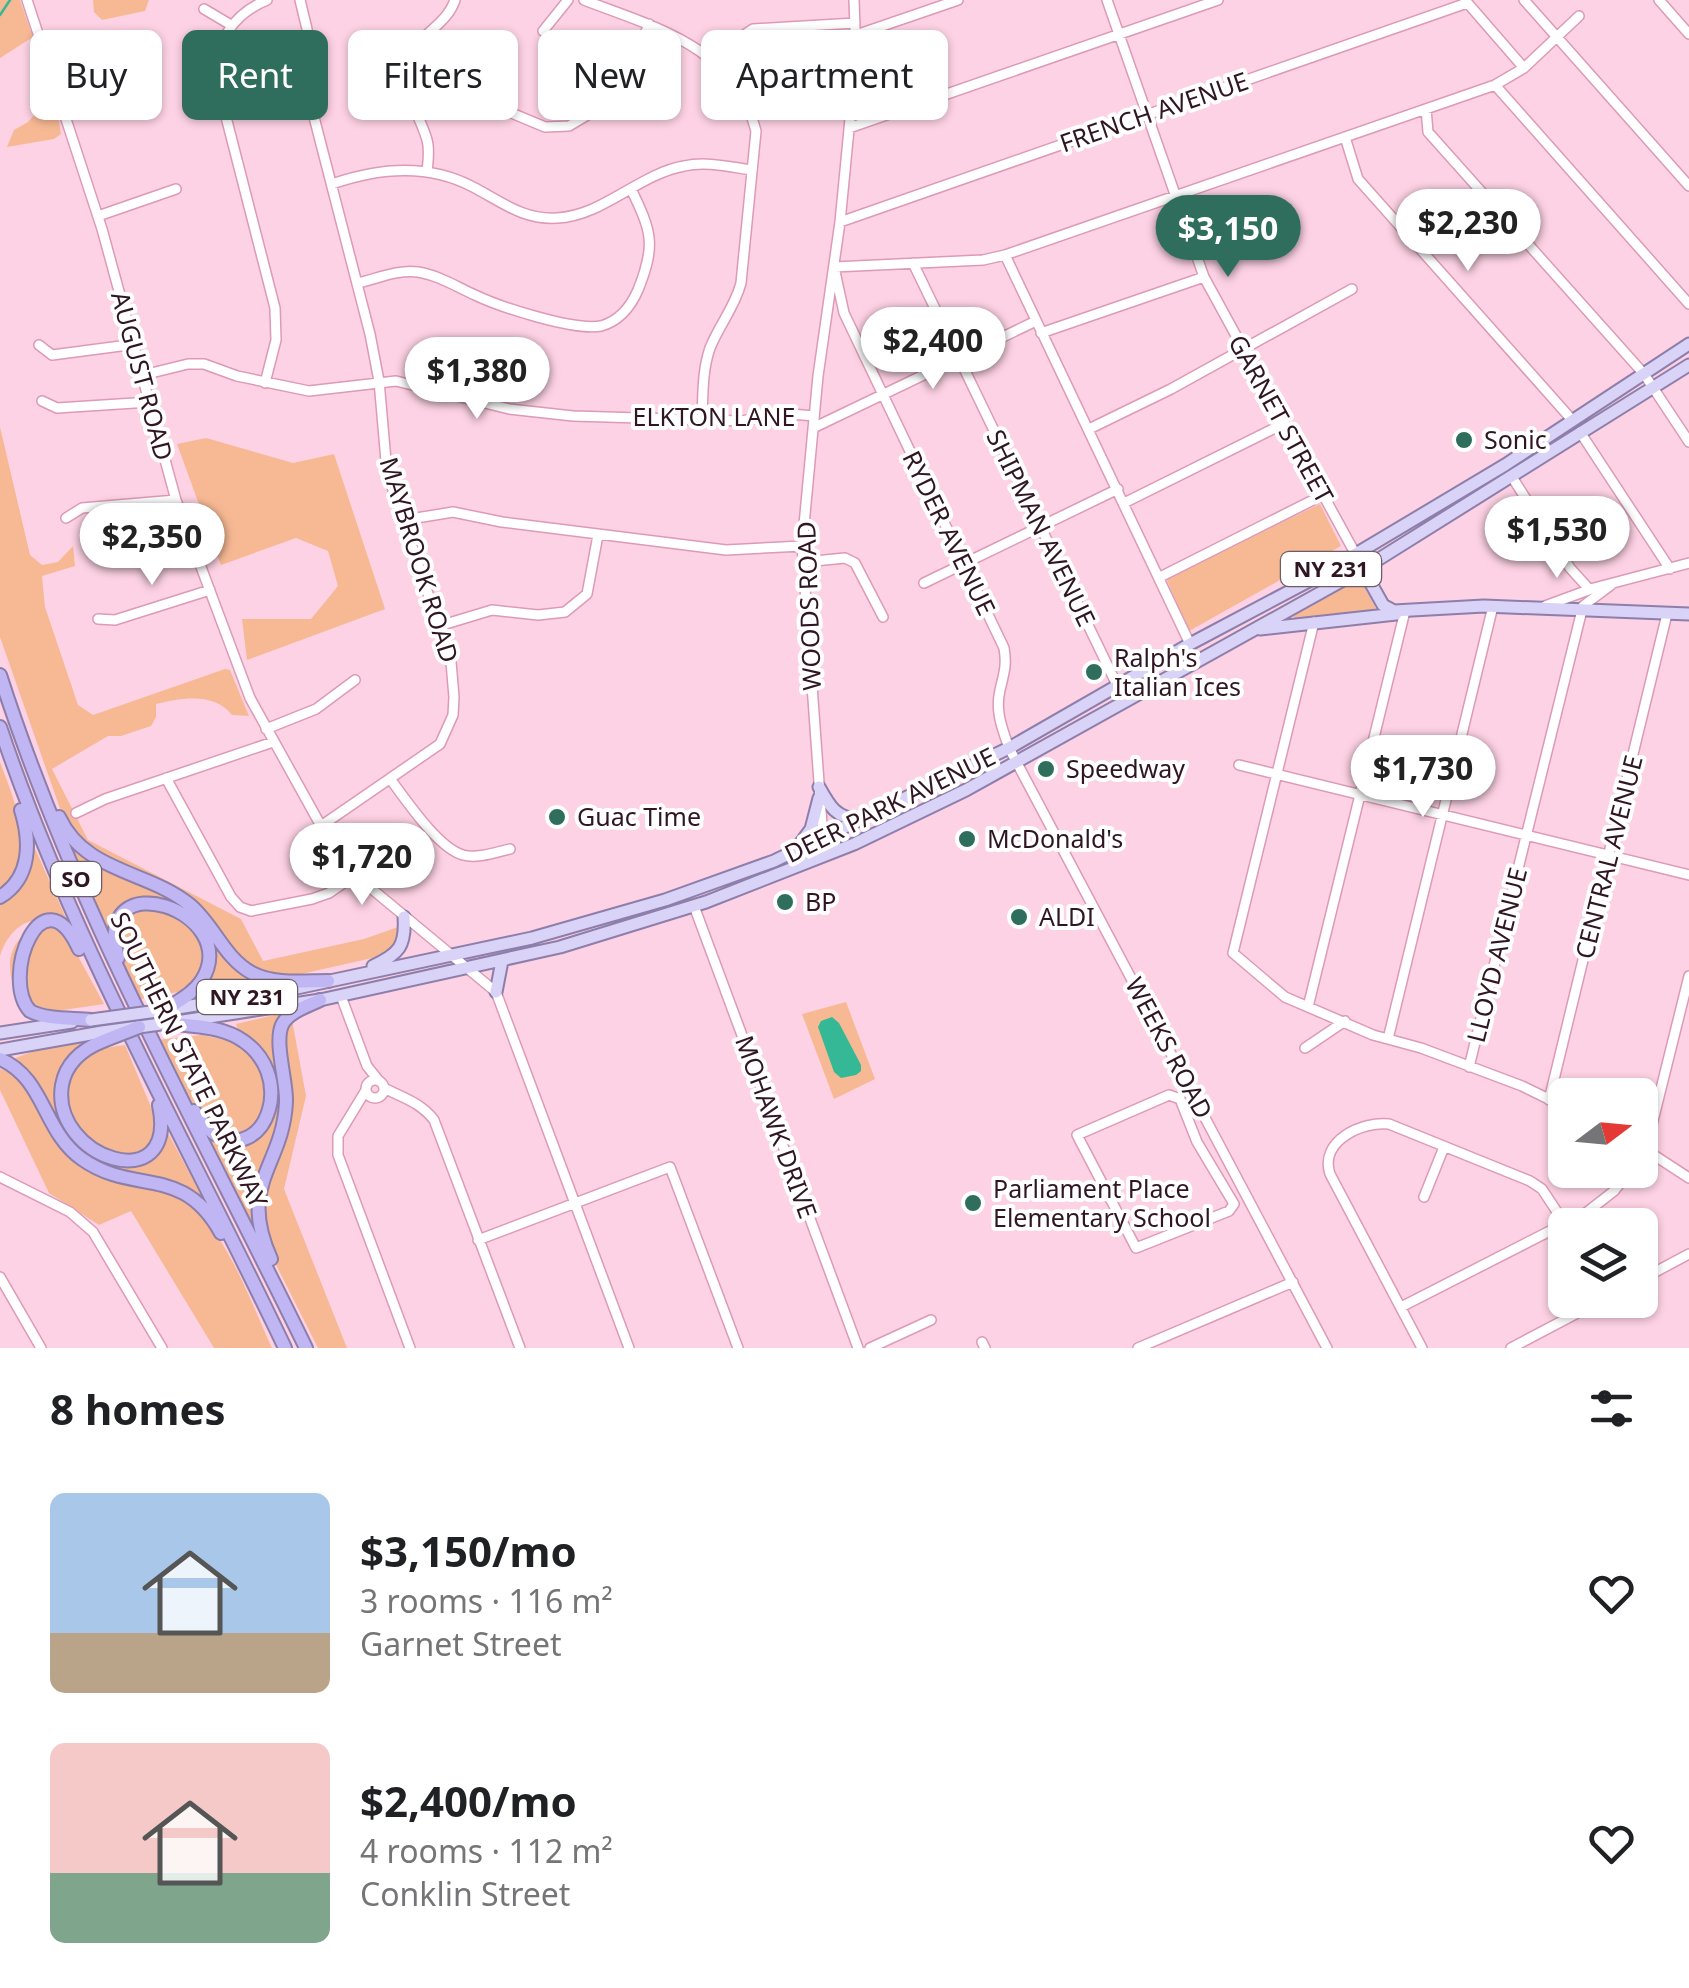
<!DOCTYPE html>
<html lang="en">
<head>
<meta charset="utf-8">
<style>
  :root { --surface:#fff; --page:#f6f6f6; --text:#202124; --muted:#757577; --accent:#2f6e5c }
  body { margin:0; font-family:"Noto Sans",sans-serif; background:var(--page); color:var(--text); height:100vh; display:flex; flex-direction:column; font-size:38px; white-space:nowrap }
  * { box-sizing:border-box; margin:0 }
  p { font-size:32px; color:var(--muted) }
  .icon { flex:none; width:55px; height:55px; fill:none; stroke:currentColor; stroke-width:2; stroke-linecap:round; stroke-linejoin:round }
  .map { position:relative; height:1348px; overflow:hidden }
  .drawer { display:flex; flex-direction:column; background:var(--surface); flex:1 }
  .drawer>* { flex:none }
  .banner { position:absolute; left:30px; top:30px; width:1000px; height:90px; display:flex; gap:20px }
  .needle { width:65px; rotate:74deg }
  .buttons { position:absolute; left:1548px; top:1078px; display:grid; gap:20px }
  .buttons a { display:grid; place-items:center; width:110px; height:110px; border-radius:15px; background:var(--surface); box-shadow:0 2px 8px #0004; font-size:50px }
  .price { position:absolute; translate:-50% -85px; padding:0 22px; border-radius:35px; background:#fff; color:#222; font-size:32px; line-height:65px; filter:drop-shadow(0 2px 5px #0008) }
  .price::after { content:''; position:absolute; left:50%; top:60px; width:30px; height:22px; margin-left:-15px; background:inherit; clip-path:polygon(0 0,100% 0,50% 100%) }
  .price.active { background:var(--accent); color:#fff }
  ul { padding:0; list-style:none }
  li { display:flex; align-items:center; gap:30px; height:250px; padding:0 50px }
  li span { display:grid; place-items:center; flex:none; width:280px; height:200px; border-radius:15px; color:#555 }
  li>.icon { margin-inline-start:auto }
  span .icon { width:120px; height:120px; fill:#fffc; stroke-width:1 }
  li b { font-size:42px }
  h2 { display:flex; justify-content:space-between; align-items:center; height:120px; padding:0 50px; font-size:42px }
  .tag { padding:0 35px; border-radius:15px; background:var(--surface); box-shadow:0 2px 8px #0004; font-size:35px; line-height:90px }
  .tag.active { background:var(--accent); color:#fff }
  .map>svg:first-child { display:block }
  .green { fill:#f7b994 }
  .water { fill:#34b896 }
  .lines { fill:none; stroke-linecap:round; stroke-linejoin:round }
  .stream { stroke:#34b896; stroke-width:2.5 }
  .minor-casing { stroke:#dd9ab7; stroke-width:12 }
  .major-casing { stroke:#8d7eaa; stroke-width:15 }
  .highway-casing { stroke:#8d7eaa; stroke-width:16 }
  .minor { stroke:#fff; stroke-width:9 }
  .major { stroke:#d9d3f8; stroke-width:11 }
  .highway { stroke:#bfb6f3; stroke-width:12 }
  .major-bridge-casing { stroke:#8d7eaa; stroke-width:15; stroke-linecap:butt }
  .highway-bridge-casing { stroke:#8d7eaa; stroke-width:16; stroke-linecap:butt }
  .major-bridge { stroke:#d9d3f8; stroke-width:11 }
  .highway-bridge { stroke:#bfb6f3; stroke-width:12 }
  .poi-dot { fill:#2f6e5c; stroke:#fff; stroke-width:4 }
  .labels { text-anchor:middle; stroke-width:8; stroke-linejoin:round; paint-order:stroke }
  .shield { fill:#fff; stroke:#6d5c64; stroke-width:2.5 }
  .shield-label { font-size:22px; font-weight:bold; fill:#2f1622 }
  .street-label { font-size:25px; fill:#2f1622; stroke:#fff }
  .poi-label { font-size:25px; fill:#2f1622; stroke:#fff; text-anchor:start }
</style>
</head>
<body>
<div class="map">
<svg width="1689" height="1348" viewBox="0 0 1689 1348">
  <rect width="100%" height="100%" fill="#fdd2e4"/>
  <path class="green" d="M0,0H20L33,37L0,58Z
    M93,0H149L145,11L102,20L94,12Z
    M48,99L57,109L61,134L54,139L7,147L14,130L28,122Z
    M0,427L30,555L42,565L58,562L73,546L75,566L42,576L45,607L78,705L93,715L225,669L230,670L249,716L232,715C214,692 181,698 156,704V717L151,726L121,736H108L52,769L88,840L241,919L263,961L364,939L398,927L400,935L390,954L297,975L266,976L240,961L201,911L97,858L64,820L0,637Z
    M206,438L293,463L334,454L385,609L247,660L242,619H311L338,586L328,551L296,538L221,565L177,444Z
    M1320,504L1341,546L1189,631L1166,578Z
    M1359,577L1376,609L1375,612L1295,619L1292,614Z
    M0,762C15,803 41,858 0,893Z
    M33,844L69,925C36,912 11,922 0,956V902Z
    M68,845L90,861L181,905L179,907L157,898L122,908L106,929Z
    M141,907C189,912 222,946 188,990L141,999L117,950L118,923Z
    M44,925L66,934L104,1004L56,1011L37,1006L34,1009C0,988 1,934 44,925Z
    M207,933L257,980L253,986L194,999L191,995L211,948L214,946Z
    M846,1002L875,1079L834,1099L802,1014Z
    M287,1012L280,1115L255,1191V1223H252L206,1137L230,1143L273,1114C283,1080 255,1058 235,1032L238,1030L236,1024Z
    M292,1020L306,1096L284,1189L347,1348H318L267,1247L263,1198L287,1123L284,1026Z
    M201,1035L227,1040L229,1038C243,1048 256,1057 264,1073C277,1104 256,1136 223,1135L202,1120L157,1040Z
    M96,1039L70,1060L66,1125L126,1165L168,1133L206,1204L113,1172L68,1143L21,1064L10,1060L42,1048Z
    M125,1045L159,1126L147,1151C141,1153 131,1158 125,1158C87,1156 47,1096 75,1065C87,1051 107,1047 125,1045Z
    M0,1069C40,1080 40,1130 70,1155C88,1171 144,1180 170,1192C222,1215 249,1299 272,1348H214L131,1211L99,1225L49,1193L0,1090Z"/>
  <path class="water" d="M832,1017L839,1023L861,1065V1071L856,1075L841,1078L834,1072L818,1027L821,1021Z"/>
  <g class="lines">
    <path class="stream" d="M0,15L10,0"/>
    <defs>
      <path id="minor" d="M27,0L102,229L176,500L250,698L321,826L355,875L496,992L629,1348
        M300,0L307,29V90L370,334L379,381L387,472L451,662L454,697L453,715L440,744L321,826
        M584,0C656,28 734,46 756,131L741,283C735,307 719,325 710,348C702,371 703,396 702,420
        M1107,0L1204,277L1356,555
        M1465,0L1524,68
        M1524,0L1689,186
        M1659,0L1689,34
        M204,9L231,25
        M543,31L568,0
        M856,35L958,0
        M711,57L753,29L855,23
        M1495,85L1689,304
        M408,90L447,86L545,127L569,126L616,98L628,77L649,24
        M1426,109L1428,132L1644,374L1689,442
        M849,128L1218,0
        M1345,137L1358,179L1573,421
        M427,172C428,161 430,150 427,140C420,114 400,91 408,63C416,34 446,27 455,0
        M332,184C378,168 428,163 473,187C502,202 523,220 557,218C603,216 639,174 684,166C706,161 730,167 752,170
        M98,216L176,189
        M840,222L1467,3
        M1005,255L1190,644
        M913,263L1117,685
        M358,283C376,279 399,269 418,272C438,275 457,287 475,295C500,307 574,331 601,326C619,321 631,306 638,290C656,245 652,232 631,189
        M1041,333L1204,277
        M39,345L52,355L136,344
        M143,375L188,364H204L237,376L309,391L396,381L509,409L573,416L742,421L780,413L814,416
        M265,383L276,340L275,308L215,74C218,39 233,14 267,0
        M42,401L57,408L150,402
        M813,428L1036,321
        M1089,429L1171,389L1352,289
        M1580,432L1670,569
        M1512,477L1570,568L1589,589
        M1124,503L1283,424
        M66,518L82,508L176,500
        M404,520L453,512L502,522L726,550L802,546
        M804,562L845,558L855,563L883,617
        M1160,577L1323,495
        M924,583L1118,489
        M1545,606L1594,588L1689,563
        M98,619L115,620L210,590
        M1314,622L1233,953L1285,997L1373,1035L1421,1048L1522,1086L1565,1107
        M439,626L492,610L538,615L565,612L587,594L598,535
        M266,729L316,709L355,680
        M1239,765L1689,875
        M166,778L231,897L240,907L251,911L312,899L329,893L355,875
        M391,780C406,800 438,848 463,855C478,859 496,852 510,849
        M76,813L105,799L273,742
        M828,854L823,838L802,546L818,376L840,222L856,57L854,0
        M694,906L858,1348
        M341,996L367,1066L379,1081
        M1308,1007L1405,611
        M1388,1039L1493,606
        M1305,1048L1345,1021
        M1469,1067L1583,606L1611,585
        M366 1089a9 9 0 1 1 18 0a9 9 0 1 1-18 0Z
        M384,1088C403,1098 420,1102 434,1120L520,1348
        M366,1090L338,1136V1155L410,1348
        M1169,1095L1180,1099L1197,1142L1234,1204L1229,1211L1136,1248L1077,1135Z
        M1549,1100L1667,614
        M1640,1146L1689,1178
        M1640,1157L1646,1149L1689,976
        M0,1177L70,1212L93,1232L162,1348
        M1424,1197L1444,1147
        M478,1240L670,1167L738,1348
        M0,1277L41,1348
        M1640,1280L1689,1254
        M1401,1307L1587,1212L1614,1191L1630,1170
        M982,1342L985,1348
        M870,1348L931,1320
        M1138,1348L1293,1282
        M1327,1348L1009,748C1002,728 995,711 1000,690C1004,673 1007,665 1004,648L844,313L834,267L983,260L1005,255L1495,85L1524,68L1579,16
        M1422,1348L1330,1174C1319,1141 1362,1121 1389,1124L1530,1181L1542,1189L1565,1224
        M1511,1348L1602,1300"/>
      <path id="major" d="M1360,564L1383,605L1394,611L1484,606L1689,614
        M1260,629L1396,614
        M819,787C830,807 836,818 860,820
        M797,848L811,829L819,798
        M373,966C399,954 406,946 404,917
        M496,992L502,961
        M165,1010L278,992L532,938L665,900L774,861L1009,748L1190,644L1324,573L1505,465L1689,344
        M183,1021L320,1000L560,947L706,902L854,844L966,790L1363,569L1689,365
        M0,1033L72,1022
        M0,1050L102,1032"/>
      <path id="highway" d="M0,675C76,912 198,1126 306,1348
        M0,727C73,944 187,1142 285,1348
        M59,817C85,873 147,870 190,905C214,925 224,958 252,973C275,985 303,981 328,981
        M0,897C31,878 31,842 21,810
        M79,949C42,869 0,978 30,1011C47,1020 72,1018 91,1020
        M118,958C91,859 244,912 202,980C194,993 178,1001 165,1010
        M168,1023C191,1026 217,1026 237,1037C300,1072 266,1165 215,1134C206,1129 201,1119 194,1111
        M103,1041C83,1049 66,1063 62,1085C50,1158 179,1201 159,1105
        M0,1059C45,1078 43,1132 82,1159C134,1196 182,1163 221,1233
        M271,1259C237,1183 283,1167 286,1102C287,1082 274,1043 282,1025C288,1012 308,1006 320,1000"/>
    </defs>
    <use href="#minor" class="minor-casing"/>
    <use href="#major" class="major-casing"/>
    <use href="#highway" class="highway-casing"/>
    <use href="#minor" class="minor"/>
    <use href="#major" class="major"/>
    <use href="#highway" class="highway"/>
    <defs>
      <path id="major-bridge" d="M91,1020L165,1010
        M102,1032L168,1023"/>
      <path id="highway-bridge" d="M103,1041L139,1027"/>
    </defs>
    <use href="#major-bridge" class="major-bridge-casing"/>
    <use href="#highway-bridge" class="highway-bridge-casing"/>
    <use href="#major-bridge" class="major-bridge"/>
    <use href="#highway-bridge" class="highway-bridge"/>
  </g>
  <g class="poi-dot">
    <circle cx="1464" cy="440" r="10"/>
    <circle cx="1094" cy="672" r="10"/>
    <circle cx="1046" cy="769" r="10"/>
    <circle cx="557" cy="817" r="10"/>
    <circle cx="967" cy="839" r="10"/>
    <circle cx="785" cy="902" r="10"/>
    <circle cx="1019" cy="917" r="10"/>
    <circle cx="973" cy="1203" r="10"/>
  </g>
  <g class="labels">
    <g class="shield">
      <rect x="1281" y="552" width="100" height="34" rx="8"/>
      <rect x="51" y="862" width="50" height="34" rx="8"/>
      <rect x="197" y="980" width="100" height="34" rx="8"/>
    </g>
    <g class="shield-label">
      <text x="1331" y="577">NY 231</text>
      <text x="76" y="887">SO</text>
      <text x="247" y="1005">NY 231</text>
    </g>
    <g class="street-label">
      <text transform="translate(1154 112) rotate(-19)" y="9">FRENCH AVENUE</text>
      <text transform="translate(142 376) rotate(75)" y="9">AUGUST ROAD</text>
      <text x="714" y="426">ELKTON LANE</text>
      <text transform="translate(1281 419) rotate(61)" y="9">GARNET STREET</text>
      <text transform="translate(1041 528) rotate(64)" y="9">SHIPMAN AVENUE</text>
      <text transform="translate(949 533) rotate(64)" y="9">RYDER AVENUE</text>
      <text transform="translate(419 560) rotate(73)" y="9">MAYBROOK ROAD</text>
      <text transform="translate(809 606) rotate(-92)" y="9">WOODS ROAD</text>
      <text transform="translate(890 805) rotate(-26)" y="9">DEER PARK AVENUE</text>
      <text transform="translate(1609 857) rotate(-76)" y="9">CENTRAL AVENUE</text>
      <text transform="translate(1497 955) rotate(-76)" y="9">LLOYD AVENUE</text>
      <text transform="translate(1169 1048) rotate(62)" y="9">WEEKS ROAD</text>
      <text transform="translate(189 1060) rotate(64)" y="9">SOUTHERN STATE PARKWAY</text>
      <text transform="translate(776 1127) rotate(70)" y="9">MOHAWK DRIVE</text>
    </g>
    <g class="poi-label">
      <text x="1484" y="449">Sonic</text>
      <text x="1114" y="667">Ralph's<tspan x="1114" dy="29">Italian Ices</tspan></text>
      <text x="1066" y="778">Speedway</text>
      <text x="577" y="826">Guac Time</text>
      <text x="987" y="848">McDonald's</text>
      <text x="805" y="911">BP</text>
      <text x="1039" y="926">ALDI</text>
      <text x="993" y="1198">Parliament Place<tspan x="993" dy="29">Elementary School</tspan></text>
    </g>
  </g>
</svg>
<div class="buttons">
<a><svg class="needle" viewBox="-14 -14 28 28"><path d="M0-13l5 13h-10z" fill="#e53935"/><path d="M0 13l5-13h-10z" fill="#757577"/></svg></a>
<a><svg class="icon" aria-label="layers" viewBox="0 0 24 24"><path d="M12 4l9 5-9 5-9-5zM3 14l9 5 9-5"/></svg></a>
</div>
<b class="price" style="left:1468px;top:274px">$2,230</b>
<b class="price active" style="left:1228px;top:280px">$3,150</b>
<b class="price" style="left:933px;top:392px">$2,400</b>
<b class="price" style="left:477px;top:422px">$1,380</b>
<b class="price" style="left:1557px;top:581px">$1,530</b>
<b class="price" style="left:152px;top:588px">$2,350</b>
<b class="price" style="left:1423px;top:820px">$1,730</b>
<b class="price" style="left:362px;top:908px">$1,720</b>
<div class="banner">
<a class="tag">Buy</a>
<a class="tag active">Rent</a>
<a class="tag">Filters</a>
<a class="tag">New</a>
<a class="tag">Apartment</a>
</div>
</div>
<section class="drawer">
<h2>8 homes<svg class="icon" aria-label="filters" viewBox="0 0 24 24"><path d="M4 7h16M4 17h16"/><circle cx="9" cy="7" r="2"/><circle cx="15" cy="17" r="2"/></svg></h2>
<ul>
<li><span style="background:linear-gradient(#a9c7e8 70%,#b9a48a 0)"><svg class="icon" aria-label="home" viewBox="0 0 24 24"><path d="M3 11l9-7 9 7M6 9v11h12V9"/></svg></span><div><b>$3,150/mo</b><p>3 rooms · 116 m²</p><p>Garnet Street</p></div><svg class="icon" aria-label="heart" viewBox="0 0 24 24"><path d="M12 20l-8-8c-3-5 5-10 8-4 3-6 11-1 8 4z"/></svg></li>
<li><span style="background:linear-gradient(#f6c9c9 65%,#7fa58c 0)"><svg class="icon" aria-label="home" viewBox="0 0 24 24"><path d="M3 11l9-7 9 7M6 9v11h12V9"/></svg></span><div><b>$2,400/mo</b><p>4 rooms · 112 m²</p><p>Conklin Street</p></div><svg class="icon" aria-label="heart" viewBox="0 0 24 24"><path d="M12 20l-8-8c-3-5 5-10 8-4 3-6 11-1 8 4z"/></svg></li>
</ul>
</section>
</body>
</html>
